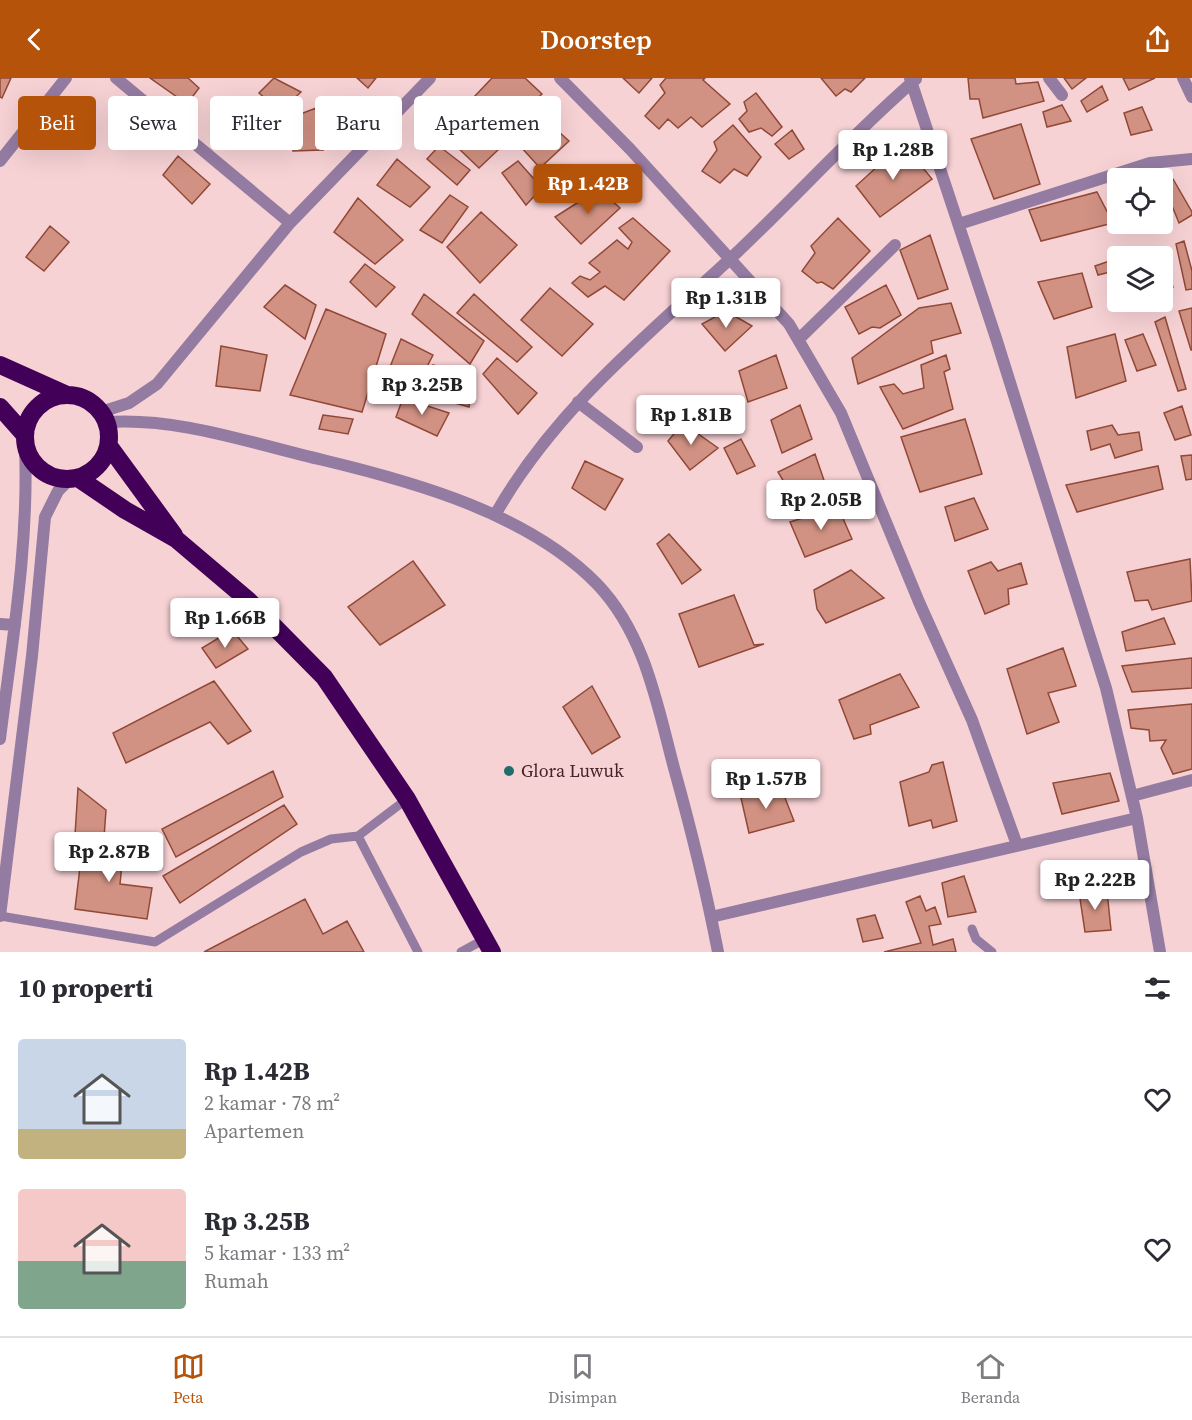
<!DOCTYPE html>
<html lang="id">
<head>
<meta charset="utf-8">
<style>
  :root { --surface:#fff; --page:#f7f7f7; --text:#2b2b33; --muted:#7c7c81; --line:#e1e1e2; --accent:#b45309 }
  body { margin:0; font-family:"Source Serif 4",serif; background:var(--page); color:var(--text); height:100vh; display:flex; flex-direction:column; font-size:22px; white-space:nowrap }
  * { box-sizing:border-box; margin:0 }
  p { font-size:20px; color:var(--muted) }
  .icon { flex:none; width:33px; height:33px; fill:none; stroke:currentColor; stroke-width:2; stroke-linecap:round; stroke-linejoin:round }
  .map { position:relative; height:874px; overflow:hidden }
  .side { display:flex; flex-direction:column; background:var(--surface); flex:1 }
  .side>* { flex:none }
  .guide { position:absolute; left:18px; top:18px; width:600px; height:54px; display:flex; gap:12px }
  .buttons { position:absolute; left:1107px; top:90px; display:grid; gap:12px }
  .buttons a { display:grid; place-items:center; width:66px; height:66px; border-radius:6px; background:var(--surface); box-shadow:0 6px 24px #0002; font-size:30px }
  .price { position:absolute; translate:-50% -51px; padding:0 14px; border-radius:6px; background:#fff; color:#222; font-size:20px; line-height:39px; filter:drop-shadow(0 2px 3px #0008) }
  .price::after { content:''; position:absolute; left:50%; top:36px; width:18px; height:14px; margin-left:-9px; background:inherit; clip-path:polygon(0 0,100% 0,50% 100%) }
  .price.current { background:var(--accent); color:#fff }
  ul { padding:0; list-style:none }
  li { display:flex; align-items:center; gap:18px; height:150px; padding:0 18px }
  li span { display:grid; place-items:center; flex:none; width:168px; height:120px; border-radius:6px; color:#555 }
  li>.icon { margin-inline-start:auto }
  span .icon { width:72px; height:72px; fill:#fffc; stroke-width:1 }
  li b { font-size:26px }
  h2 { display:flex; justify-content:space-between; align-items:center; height:72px; padding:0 18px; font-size:26px }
  .tag { padding:0 21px; border-radius:6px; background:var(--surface); box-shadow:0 6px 24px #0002; font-size:21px; line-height:54px }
  .tag.current { background:var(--accent); color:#fff }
  header { display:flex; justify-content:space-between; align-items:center; height:78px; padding:0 18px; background:var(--accent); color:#fff; font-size:27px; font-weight:600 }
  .menu { display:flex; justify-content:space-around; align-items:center; height:84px; border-top:2px solid var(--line); background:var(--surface); font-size:16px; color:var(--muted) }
  .menu a { display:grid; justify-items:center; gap:3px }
  .menu .current { color:var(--accent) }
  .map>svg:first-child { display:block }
  .building { fill:#d29283; stroke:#914837; stroke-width:1.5 }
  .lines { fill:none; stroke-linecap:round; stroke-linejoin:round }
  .lane { stroke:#947ba2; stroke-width:9 }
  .street { stroke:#947ba2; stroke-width:12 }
  .highway { stroke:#420059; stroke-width:18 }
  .poi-dot { fill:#216d6c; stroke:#f7d2d5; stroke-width:2 }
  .labels { text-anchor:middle; stroke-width:5; stroke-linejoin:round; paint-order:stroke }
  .poi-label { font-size:18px; fill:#452327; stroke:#f7d2d5; text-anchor:start }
</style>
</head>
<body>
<header><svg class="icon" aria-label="back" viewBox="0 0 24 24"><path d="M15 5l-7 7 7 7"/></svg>Doorstep<svg class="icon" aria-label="share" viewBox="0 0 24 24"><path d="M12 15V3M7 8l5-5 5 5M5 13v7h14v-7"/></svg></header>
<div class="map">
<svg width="1192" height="874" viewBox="0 0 1192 874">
  <rect width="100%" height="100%" fill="#f7d2d5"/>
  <path class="building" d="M0,0H11L2,20L0,19Z
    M150,0H188L199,10L187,26Z
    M274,0L301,14L280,34L259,15Z
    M357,0H376L368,10Z
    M492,0H525L542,16L504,51L474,19Z
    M623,0H652L639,15Z
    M666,0H705L703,2L730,26L702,49L691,39L678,50L668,41L659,51L645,38L665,15L660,7Z
    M821,0H865L851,14L845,11L836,18Z
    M968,0H1015L1016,6L1038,4L1044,23L983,40L979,21H970Z
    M1064,0H1086L1072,11Z
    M1123,0H1155L1129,12Z
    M1102,8L1108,22L1087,34L1081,23Z
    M756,15L782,49L772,58L761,50L749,54L739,41L747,33L744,24Z
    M1062,27L1071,43L1047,49L1043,34Z
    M450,28L473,45L455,62L439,43Z
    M1142,29L1152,52L1131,57L1124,35Z
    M316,30L323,72L293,73L290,40Z
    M549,45L569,63L540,90L521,69Z
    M474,46L500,70L479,90L454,66Z
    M1021,46L1040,106L994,121L971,61Z
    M733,47L761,79L747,98L734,91L720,105L702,93L717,72L714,64Z
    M792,52L804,71L789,81L775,66Z
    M903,65L932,101L880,139L856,108Z
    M439,68L470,92L457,107L427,81Z
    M178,78L210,106L192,126L163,97Z
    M397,81L430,109L410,129L377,107Z
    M518,83L542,110L526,127L502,95Z
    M1173,101L1192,134V137L1179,145L1164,108Z
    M599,111L620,130L581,166L555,139Z
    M1097,114L1113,145L1041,163L1029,132Z
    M450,117L468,129L442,165L420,152Z
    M358,120L403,162L375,186L334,154Z
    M481,134L517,167L480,205L447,169Z
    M633,140L670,173L624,222L605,208L588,219L572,205L580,198L590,202L600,194L589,185L617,162L628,171L632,164L619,150Z
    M838,140L870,173L833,211L822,204L817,205L802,193L815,175L811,168Z
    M1131,146H1141L1142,148L1133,152Z
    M50,148L69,164L44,193L26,179Z
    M930,157L948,211L918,221L900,172Z
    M1184,163L1192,193V211L1186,212L1176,166Z
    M1118,180V192L1098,197L1095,188Z
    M365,186L395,209L376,229L350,204Z
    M1162,188H1165L1173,209L1162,213Z
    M1082,195L1092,229L1054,241L1038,204Z
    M285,207L316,227L305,261L264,229Z
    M886,207L901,237L880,250L872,249L859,256L845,229Z
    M550,210L593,246L562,278L521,242Z
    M424,216L484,263L470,286L412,236Z
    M474,216L532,269L517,284L457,235Z
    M951,225L961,255L931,263L933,275L858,306L852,280L919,230Z
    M1192,230V272H1191L1179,233Z
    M326,231L386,256L362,334L290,317Z
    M726,233L752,248L725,273L702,246Z
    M1165,239L1186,311L1178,313L1155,244Z
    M1115,256L1126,303L1076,320L1067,269Z
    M1143,256L1156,287L1137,293L1125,262Z
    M401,261L433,277L422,298L390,289Z
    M221,268L267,277L260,313L216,308Z
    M776,277L787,310L748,324L739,293Z
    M946,277L950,291L944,294L953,331L903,351L880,309L894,306L903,316L924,310L921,287Z
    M497,280L537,315L518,336L483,296Z
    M433,287L472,298L469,329L424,316Z
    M403,320L449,335L437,358L396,339Z
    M800,327L812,361L782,375L771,342Z
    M1182,328L1191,357L1175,362L1164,335Z
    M323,337L353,341L348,356L319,351Z
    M965,341L982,396L920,414L901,359Z
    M683,345L718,370L690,392L668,363Z
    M1112,347L1118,357L1139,354L1142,372L1115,380L1110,366L1091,372L1087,353Z
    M741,361L755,388L737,396L724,370Z
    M815,376L828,414L796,424L778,394Z
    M1192,377V401L1186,402L1181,378Z
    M585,383L623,401L605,432L572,410Z
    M1158,388L1163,411L1077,434L1066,407Z
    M974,420L988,451L955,463L945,429Z
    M838,429L852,461L805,479L790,444Z
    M669,456L701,492L682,506L657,466Z
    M1190,481L1192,523L1152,532L1148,522L1135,523L1127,494Z
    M413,483L445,527L380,567L348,529Z
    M991,484L998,493L1021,485L1027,506L1008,511L1009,526L985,536L968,493Z
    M851,492L884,520L826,545L817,531L814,512Z
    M734,517L754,567L764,566L699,589L679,536Z
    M1164,540L1175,566L1126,573L1122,554Z
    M232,552L248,571L216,590L202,570Z
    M1063,570L1076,608L1048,615L1059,644L1027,656L1007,591Z
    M1192,580V610L1132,614L1122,588Z
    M900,596L919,629L870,647L871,656L854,661L839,622Z
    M214,603L251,653L228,666L210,644L126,685L113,655Z
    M592,608L620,659L592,676L563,629Z
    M1192,626V691L1173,696L1161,670L1166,662L1150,663L1149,652L1131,650L1128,632Z
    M943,684L957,743L933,750L931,742L909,748L900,704L929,694L932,687Z
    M273,693L283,719L176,779L162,751Z
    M1110,695L1119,723L1062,736L1053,705Z
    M780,707L794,743L749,755L741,720Z
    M78,710L106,732L104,760L75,757Z
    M284,727L297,746L180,825L163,798Z
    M83,764L124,765L120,806L152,810L147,841L75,831Z
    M964,798L976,834L948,839L942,805Z
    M1107,813L1111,852L1085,854L1079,814Z
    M920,818L926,833L935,829L941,846L929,848L933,867L953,861L956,874H884L921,865L906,824Z
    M305,821L323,856L347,843L364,874H204Z
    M875,837L883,860L863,864L857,841Z"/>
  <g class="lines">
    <path class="lane" d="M358,758L418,874
      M0,838L155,864L301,774L331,761L358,758L407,721
      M972,851L976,861L992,874
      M461,874L485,861"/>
    <path class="street" d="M116,0L290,145
      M560,0L630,71L789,246L841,335L919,524L972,642L1017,767
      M910,0L996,260L1106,610L1137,740L1160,874
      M1049,0L1062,17
      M1183,0L1192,19
      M0,83L66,0
      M959,146L1150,85L1192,81
      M799,261L895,167
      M578,324L637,369
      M101,334L129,325L157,306L290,145L430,0
      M107,344C179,339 253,366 323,382C415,404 529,436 597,506C645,556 657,626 674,690C691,751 706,812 718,874
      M495,437C553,334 644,260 730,181C793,122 851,57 916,1
      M0,546L15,547
      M0,661C12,564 29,467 25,369
      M1132,718L1192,702
      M0,838L32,578L45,439L58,413L69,402
      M711,839L1137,740"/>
    <path class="highway" d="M0,287L67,317
      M25 359a42 42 0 1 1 84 0a42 42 0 1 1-84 0Z
      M0,329L24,356
      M109,368L174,457
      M78,400L125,432L176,461L248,522L324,599L407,721L492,874"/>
  </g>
  <circle class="poi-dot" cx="509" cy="693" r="6"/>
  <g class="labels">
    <g class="poi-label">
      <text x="521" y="699">Glora Luwuk</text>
    </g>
  </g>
</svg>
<div class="buttons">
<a><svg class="icon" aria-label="locate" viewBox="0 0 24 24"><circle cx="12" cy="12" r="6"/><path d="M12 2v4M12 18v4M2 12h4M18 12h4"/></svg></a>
<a><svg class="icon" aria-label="layers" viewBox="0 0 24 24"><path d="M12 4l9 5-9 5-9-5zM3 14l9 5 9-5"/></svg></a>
</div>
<b class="price" style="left:893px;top:103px">Rp 1.28B</b>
<b class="price current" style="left:588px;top:137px">Rp 1.42B</b>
<b class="price" style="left:726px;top:251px">Rp 1.31B</b>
<b class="price" style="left:422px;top:338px">Rp 3.25B</b>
<b class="price" style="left:691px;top:368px">Rp 1.81B</b>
<b class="price" style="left:821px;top:453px">Rp 2.05B</b>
<b class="price" style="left:225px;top:571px">Rp 1.66B</b>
<b class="price" style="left:766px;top:732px">Rp 1.57B</b>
<b class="price" style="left:109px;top:805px">Rp 2.87B</b>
<b class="price" style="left:1095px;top:833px">Rp 2.22B</b>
<div class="guide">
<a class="tag current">Beli</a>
<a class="tag">Sewa</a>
<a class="tag">Filter</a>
<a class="tag">Baru</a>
<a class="tag">Apartemen</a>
</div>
</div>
<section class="side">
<h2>10 properti<svg class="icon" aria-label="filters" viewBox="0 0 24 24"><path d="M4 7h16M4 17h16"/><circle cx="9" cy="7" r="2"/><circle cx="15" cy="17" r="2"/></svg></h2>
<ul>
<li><span style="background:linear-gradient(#c9d6e8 75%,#c2b280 0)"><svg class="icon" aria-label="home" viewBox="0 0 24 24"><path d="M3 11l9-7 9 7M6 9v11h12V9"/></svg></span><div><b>Rp 1.42B</b><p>2 kamar · 78 m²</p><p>Apartemen</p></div><svg class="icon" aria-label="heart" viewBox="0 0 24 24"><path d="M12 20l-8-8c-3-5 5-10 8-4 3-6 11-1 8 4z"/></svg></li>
<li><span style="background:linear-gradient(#f6c9c9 60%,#7fa58c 0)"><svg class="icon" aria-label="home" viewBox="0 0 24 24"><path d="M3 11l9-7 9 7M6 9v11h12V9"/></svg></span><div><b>Rp 3.25B</b><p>5 kamar · 133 m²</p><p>Rumah</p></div><svg class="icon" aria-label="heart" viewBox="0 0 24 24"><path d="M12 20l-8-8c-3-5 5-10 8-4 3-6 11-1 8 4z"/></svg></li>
</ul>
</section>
<nav class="menu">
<a class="current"><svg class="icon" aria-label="map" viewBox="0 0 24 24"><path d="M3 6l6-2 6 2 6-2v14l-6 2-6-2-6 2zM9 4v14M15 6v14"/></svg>Peta</a>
<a><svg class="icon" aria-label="saved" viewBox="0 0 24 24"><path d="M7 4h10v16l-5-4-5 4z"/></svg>Disimpan</a>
<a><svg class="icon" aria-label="home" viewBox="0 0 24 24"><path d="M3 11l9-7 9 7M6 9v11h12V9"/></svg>Beranda</a>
</nav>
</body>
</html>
